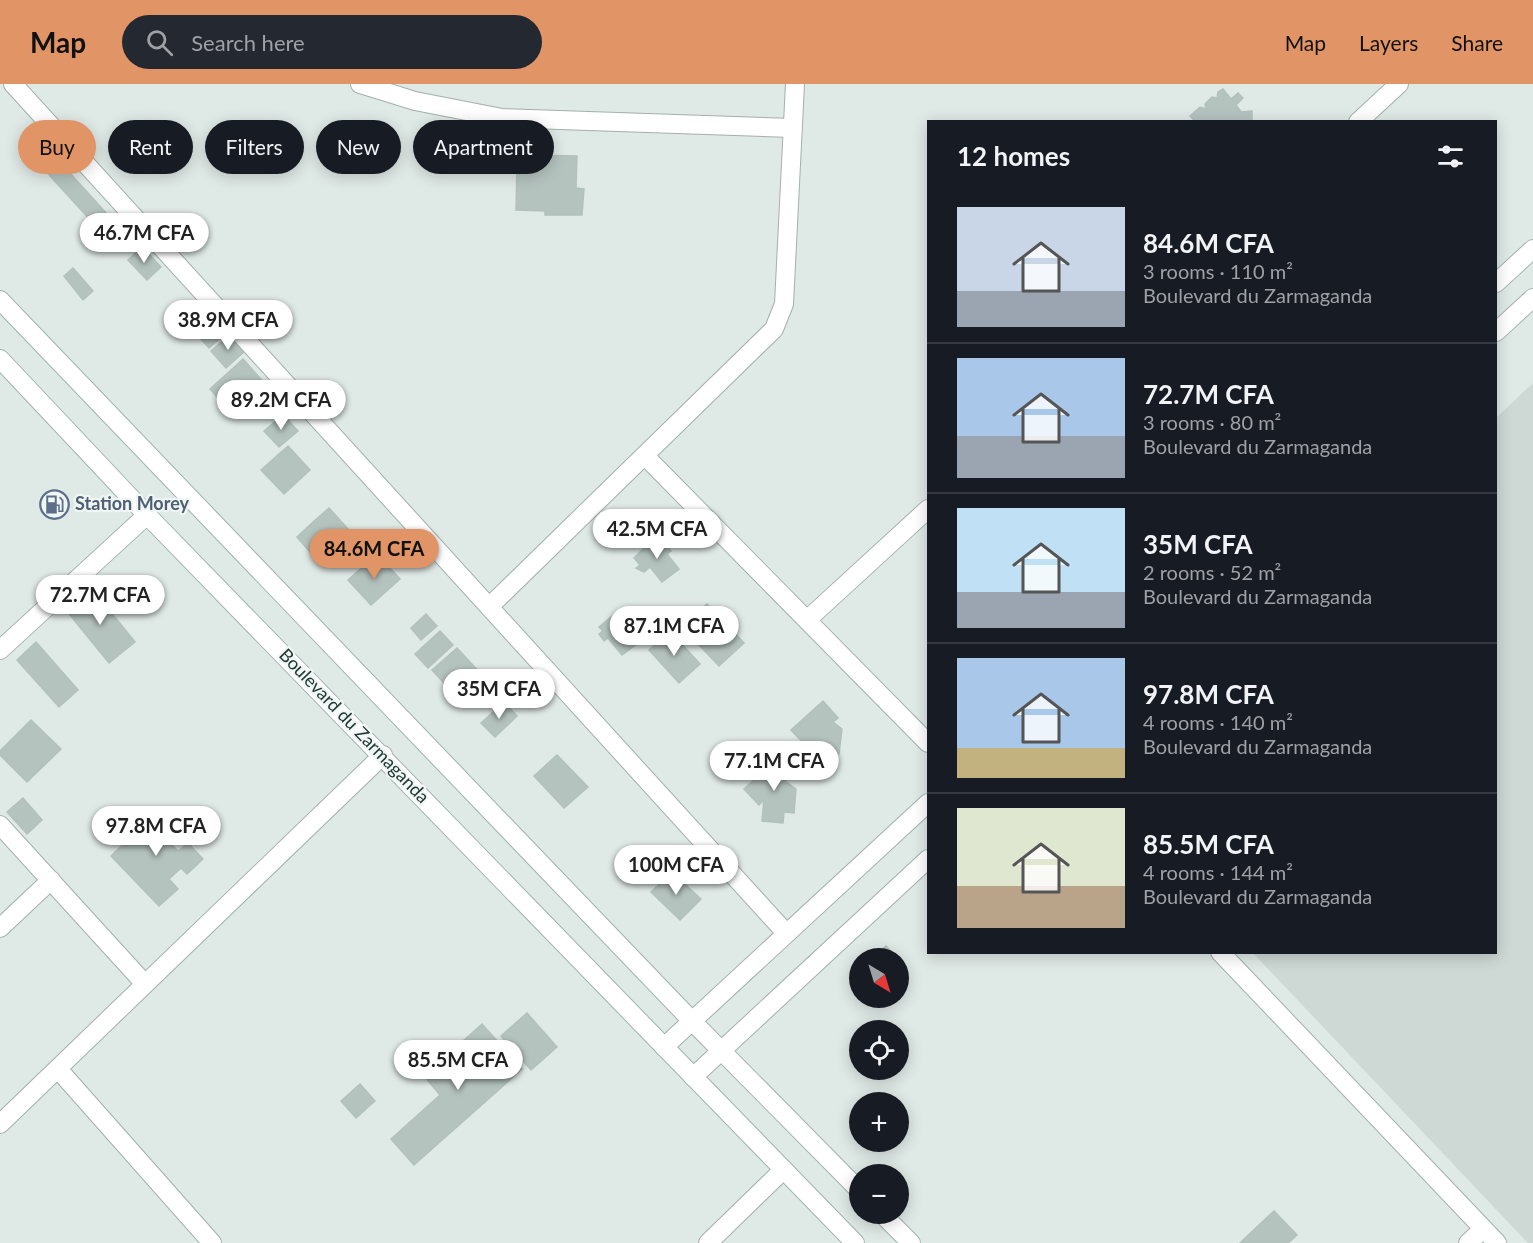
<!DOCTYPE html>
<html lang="en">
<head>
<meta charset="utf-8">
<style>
  :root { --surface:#171b24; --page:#242831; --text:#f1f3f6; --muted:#9ea1a6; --line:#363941; --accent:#e19465 }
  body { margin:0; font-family:Lato,sans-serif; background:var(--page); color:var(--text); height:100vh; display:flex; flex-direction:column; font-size:22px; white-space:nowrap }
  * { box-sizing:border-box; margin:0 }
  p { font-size:20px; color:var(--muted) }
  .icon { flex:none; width:33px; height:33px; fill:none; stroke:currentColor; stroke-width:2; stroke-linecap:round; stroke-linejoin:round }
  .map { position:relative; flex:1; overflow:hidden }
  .drawer { position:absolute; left:927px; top:36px; width:570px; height:834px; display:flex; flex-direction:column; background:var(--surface); border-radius:0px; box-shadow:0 3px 15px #0003 }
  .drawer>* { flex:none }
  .guide { position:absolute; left:18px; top:36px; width:570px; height:54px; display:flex; gap:12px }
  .needle { width:39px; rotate:142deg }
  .tools { position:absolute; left:849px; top:864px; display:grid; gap:12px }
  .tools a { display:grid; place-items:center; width:60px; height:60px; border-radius:50%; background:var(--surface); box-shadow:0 3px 15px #0003; font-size:30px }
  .price { position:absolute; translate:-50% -51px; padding:0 14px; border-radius:21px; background:#fff; color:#222; font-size:20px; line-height:39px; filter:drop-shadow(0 2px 3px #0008) }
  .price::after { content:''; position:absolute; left:50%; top:36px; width:18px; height:14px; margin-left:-9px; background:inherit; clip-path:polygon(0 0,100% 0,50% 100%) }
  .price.on { background:var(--accent); color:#111 }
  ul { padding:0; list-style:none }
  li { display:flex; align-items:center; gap:18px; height:150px; padding:0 30px }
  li+li { border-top:2px solid var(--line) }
  li span { display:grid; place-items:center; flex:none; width:168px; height:120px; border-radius:0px; color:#555 }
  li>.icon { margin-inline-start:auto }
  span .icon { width:72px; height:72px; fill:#fffc; stroke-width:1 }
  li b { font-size:26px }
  h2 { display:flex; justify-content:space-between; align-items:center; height:72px; padding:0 30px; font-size:26px }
  .chip { padding:0 21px; border-radius:27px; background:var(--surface); box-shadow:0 3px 15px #0003; font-size:21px; line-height:54px }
  .chip.on { background:var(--accent); color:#111 }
  header { display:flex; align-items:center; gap:36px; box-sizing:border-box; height:84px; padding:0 30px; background:var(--accent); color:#111 }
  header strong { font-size:28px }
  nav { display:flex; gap:33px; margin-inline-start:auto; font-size:21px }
  .search { width:420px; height:54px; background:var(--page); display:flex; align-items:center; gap:15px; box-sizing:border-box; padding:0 21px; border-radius:33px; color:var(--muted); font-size:22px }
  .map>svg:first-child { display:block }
  .built { fill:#ced8d5 }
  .building { fill:#b5c3bf; stroke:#b3c1bd; stroke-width:1.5 }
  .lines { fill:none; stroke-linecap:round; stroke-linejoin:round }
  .street-casing { stroke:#a3b0ad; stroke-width:20 }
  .secondary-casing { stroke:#a0b3af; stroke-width:20 }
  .street { stroke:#fff; stroke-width:18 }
  .secondary { stroke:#fff; stroke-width:18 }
  .labels { text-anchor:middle; stroke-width:4.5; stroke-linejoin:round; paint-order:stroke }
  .service-label { font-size:18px; font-weight:bold; fill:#4e5e75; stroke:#eff6f3; text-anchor:start }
  .street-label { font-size:18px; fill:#223734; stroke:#eff6f3 }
</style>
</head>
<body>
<header>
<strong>Map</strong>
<div class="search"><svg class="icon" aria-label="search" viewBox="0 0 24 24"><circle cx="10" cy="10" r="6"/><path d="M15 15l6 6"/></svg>Search here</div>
<nav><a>Map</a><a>Layers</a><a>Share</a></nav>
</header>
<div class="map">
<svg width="1533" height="1159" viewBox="0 0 1533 1159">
  <rect width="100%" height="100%" fill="#dfe9e6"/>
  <path class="built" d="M1533,299V1159H1528L1253,869L1496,868V334Z"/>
  <path class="building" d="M1223,5L1231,15L1238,9L1243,14L1236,21L1241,28L1252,27V38H1196L1190,32L1200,23L1206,25L1205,20L1212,13L1217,14L1218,8Z
    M41,57L116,140L104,151L29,69Z
    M530,71L577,72L576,104L584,105L582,131H545V127L516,126L517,79L529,80Z
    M142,163L161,183L147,196L128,176Z
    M73,184L93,207L83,216L64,192Z
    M193,220L222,253L209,264L180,232Z
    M231,249L246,266L226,284L211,267Z
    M243,275L273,309L252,327L238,311L225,322L210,305Z
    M283,331L298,347L279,363L264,347Z
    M288,362L310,386L284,410L261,386Z
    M329,424L368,467L353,481L313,438Z
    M313,438L333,459L316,475L297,453Z
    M654,454L660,461L664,458L671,467L667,470L679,485L662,498L650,483L644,488L636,484L640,481L634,474Z
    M377,470L400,495L371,521L348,496Z
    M92,505L135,558L109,579L66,526Z
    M707,520L744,559L719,582L682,543Z
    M618,527L621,530L629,529L631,532L629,540L642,556L622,571L608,554L604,557L599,550L603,547L599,543Z
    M426,530L437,542L421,556L411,544Z
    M440,547L453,561L428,584L415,570Z
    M670,547L700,580L679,599L649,566Z
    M36,558L78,606L59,623L17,576Z
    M457,564L481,590L456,612L432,586Z
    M823,617L838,634L833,638L842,645L839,670L832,669L831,679L810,677L812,658L807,663L791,646Z
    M504,618L517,632L495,653L481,639Z
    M31,636L61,665L27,698L0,671V667Z
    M557,671L588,703L564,724L534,692Z
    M779,673L794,690L785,697L796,705L794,729L784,728L783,739L762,737L764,716L759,721L744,705Z
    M23,714L42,736L27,750L7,728Z
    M160,725L182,748L170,759L178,767L188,759L203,775L187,790L181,784L169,795L178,805L159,822L111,772Z
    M672,788L701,815L680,836L651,808Z
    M886,862L897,874H872Z
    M527,929L557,963L531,986L501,952Z
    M482,940L522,985L414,1081L391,1055L440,1011L424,992Z
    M360,1000L375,1017L356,1034L341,1017Z
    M1274,1127L1297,1151L1288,1159H1240Z"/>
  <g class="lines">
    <defs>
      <path id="street" d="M13,0L786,849
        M360,0L415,17L502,34L793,44
        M1358,38L1399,0
        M1496,199L1533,165
        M1496,248L1533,214
        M645,372L928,659
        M489,523L774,245L784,220L795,0
        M808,535L928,425
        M0,566L147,431
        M0,741L145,900
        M0,844L51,796
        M1220,868L1497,1159
        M664,963L928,719
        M58,985L212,1159
        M693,993L928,775
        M0,1040L383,671
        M708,1159L783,1086
        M1468,1159L1483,1145"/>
      <path id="secondary" d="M0,216L692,937L860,1107
        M0,275L147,431L855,1159
        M882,1130L911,1159"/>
    </defs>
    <use href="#street" class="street-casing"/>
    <use href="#secondary" class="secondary-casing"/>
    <use href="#street" class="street"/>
    <use href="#secondary" class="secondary"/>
  </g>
  <defs>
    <symbol id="fuel-ring" viewBox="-11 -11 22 22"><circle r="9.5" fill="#eff6f3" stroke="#5c6f8a" stroke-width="1.5"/><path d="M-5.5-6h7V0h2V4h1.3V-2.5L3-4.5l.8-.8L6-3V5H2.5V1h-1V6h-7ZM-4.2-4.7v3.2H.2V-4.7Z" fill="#5c6f8a"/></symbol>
  </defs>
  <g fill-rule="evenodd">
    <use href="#fuel-ring" x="38" y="404" width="33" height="33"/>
  </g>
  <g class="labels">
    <g class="service-label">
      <text x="75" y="426">Station Morey</text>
    </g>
    <g class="street-label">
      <text transform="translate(354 642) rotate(46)" y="6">Boulevard du Zarmaganda</text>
    </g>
  </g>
</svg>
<div class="tools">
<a><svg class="needle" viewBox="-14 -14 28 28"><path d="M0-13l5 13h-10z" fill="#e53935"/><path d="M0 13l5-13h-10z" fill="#9ea1a6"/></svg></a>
<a><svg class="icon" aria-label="locate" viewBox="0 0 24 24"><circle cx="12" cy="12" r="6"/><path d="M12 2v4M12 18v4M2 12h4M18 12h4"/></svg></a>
<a>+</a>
<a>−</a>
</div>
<b class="price" style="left:144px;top:180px">46.7M CFA</b>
<b class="price" style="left:228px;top:267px">38.9M CFA</b>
<b class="price" style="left:281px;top:347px">89.2M CFA</b>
<b class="price" style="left:657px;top:476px">42.5M CFA</b>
<b class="price on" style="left:374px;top:496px">84.6M CFA</b>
<b class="price" style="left:100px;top:542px">72.7M CFA</b>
<b class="price" style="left:674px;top:573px">87.1M CFA</b>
<b class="price" style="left:499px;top:636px">35M CFA</b>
<b class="price" style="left:774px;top:708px">77.1M CFA</b>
<b class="price" style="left:156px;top:773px">97.8M CFA</b>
<b class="price" style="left:676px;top:812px">100M CFA</b>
<b class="price" style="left:458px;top:1007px">85.5M CFA</b>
<div class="guide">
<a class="chip on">Buy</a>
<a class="chip">Rent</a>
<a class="chip">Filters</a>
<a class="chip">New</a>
<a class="chip">Apartment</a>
</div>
<section class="drawer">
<h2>12 homes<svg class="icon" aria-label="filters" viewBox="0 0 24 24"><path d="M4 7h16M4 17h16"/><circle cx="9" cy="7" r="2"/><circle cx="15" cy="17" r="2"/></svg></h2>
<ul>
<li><span style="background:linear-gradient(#c9d6e8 70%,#9aa5b1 0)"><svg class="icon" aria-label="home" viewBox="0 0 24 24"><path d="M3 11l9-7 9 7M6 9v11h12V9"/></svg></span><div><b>84.6M CFA</b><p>3 rooms · 110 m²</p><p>Boulevard du Zarmaganda</p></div></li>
<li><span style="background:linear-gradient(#a9c7e8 65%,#9aa5b1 0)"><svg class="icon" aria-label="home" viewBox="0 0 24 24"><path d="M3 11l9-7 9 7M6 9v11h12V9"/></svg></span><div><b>72.7M CFA</b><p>3 rooms · 80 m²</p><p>Boulevard du Zarmaganda</p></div></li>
<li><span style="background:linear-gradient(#bfe0f5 70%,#9aa5b1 0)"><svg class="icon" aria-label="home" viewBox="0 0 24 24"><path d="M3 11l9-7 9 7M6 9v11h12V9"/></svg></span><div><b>35M CFA</b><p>2 rooms · 52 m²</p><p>Boulevard du Zarmaganda</p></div></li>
<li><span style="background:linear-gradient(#a9c7e8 75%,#c2b280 0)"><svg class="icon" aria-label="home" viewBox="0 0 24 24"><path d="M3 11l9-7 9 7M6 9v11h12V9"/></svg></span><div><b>97.8M CFA</b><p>4 rooms · 140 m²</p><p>Boulevard du Zarmaganda</p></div></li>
<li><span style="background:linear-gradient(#dfe7d0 65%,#b9a48a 0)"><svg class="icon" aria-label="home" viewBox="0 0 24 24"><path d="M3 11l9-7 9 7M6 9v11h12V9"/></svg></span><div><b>85.5M CFA</b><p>4 rooms · 144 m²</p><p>Boulevard du Zarmaganda</p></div></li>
</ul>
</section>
</div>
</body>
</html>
